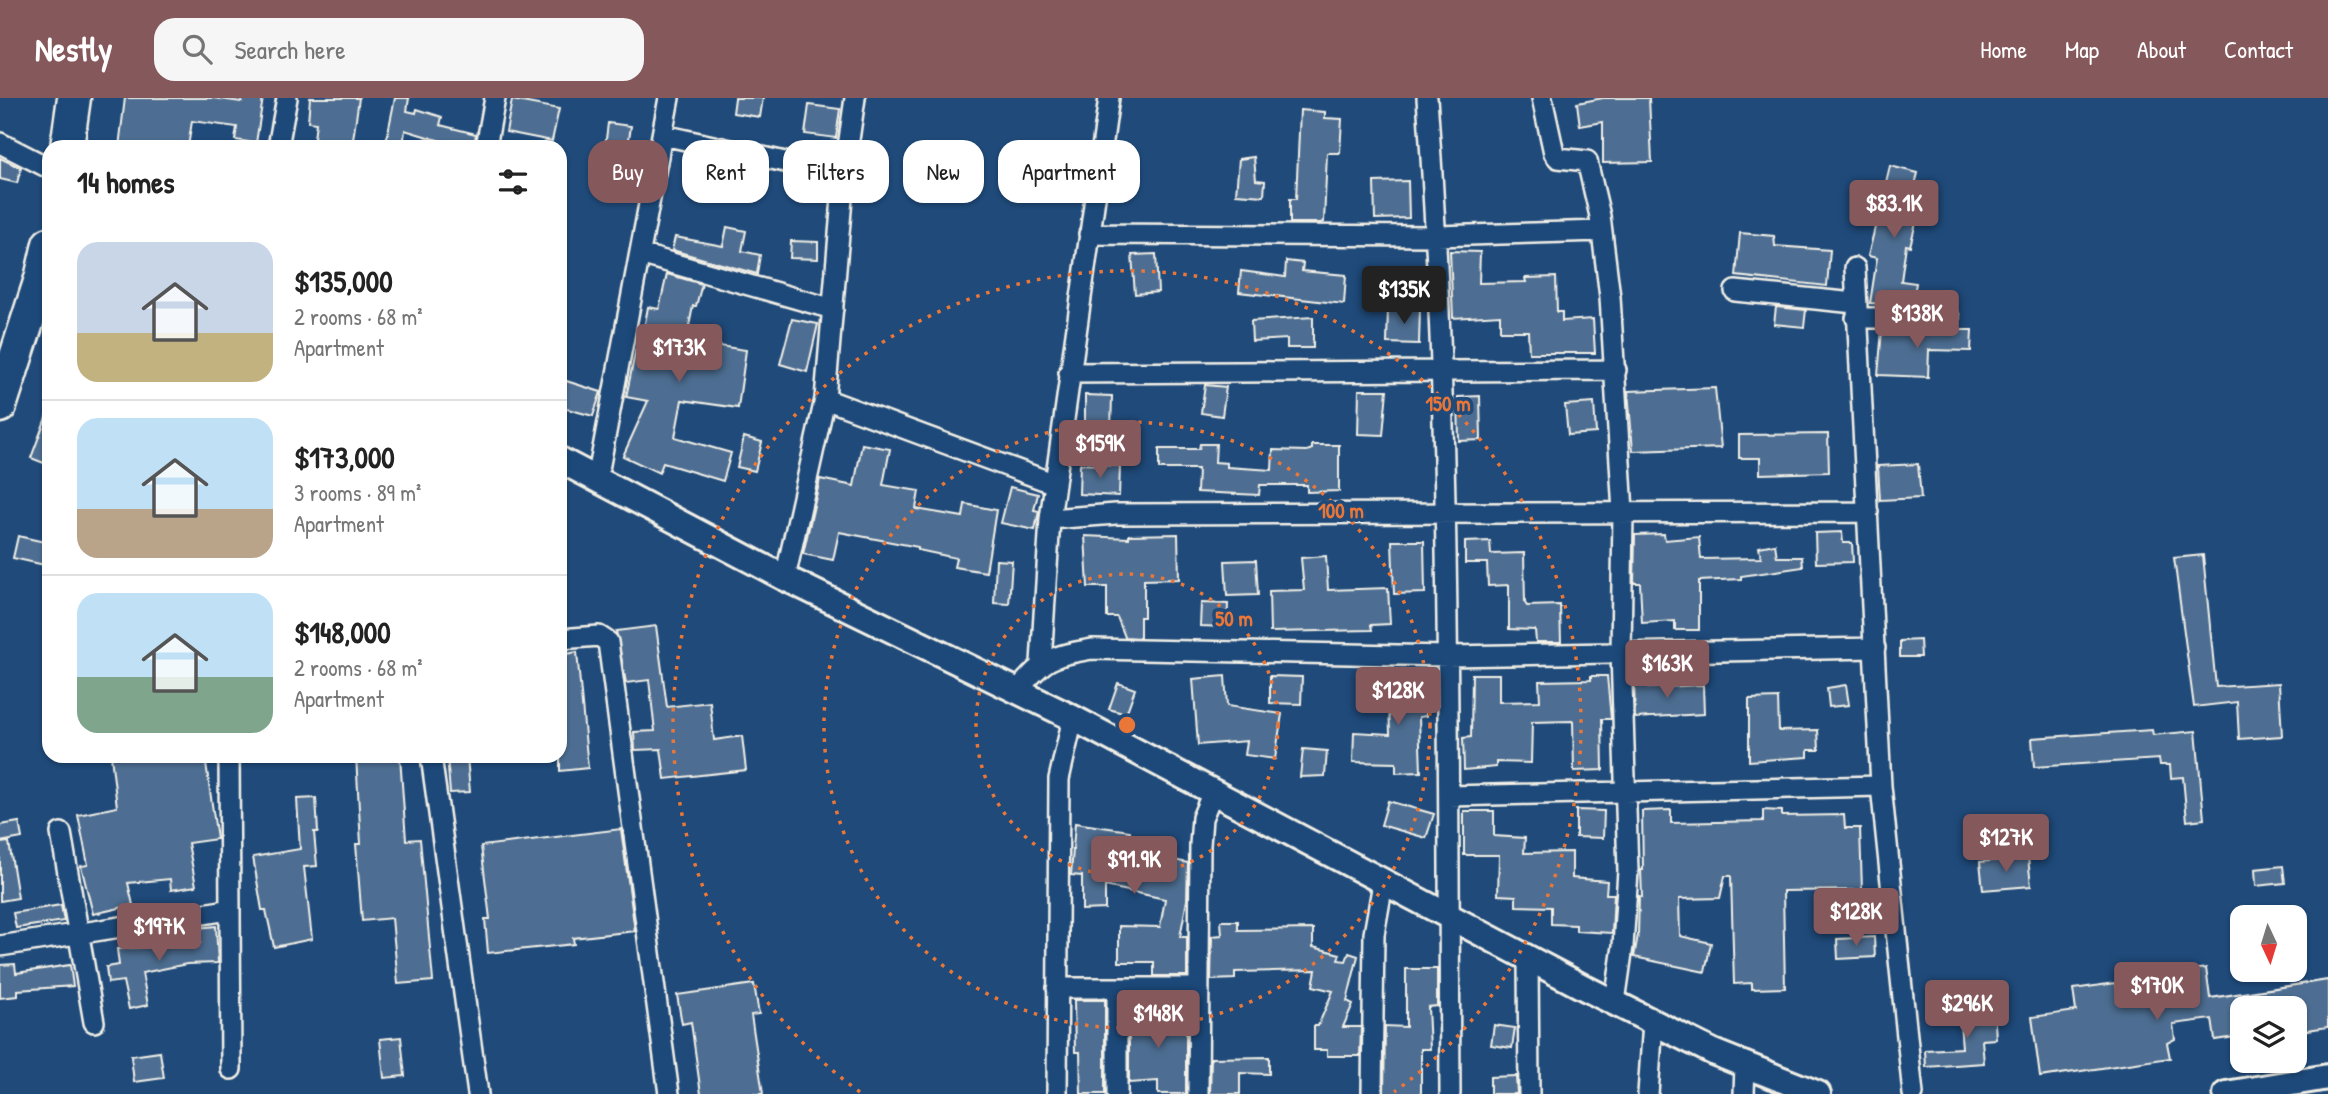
<!DOCTYPE html>
<html lang="en">
<head>
<meta charset="utf-8">
<style>
  :root { --surface:#fff; --page:#f6f6f6; --text:#222; --muted:#767676; --line:#e0e0e0; --accent:#85585c }
  body { margin:0; font-family:"Patrick Hand",sans-serif; background:var(--page); color:var(--text); height:100vh; display:flex; flex-direction:column; font-size:26px; white-space:nowrap }
  * { box-sizing:border-box; margin:0 }
  p { font-size:23px; color:var(--muted) }
  .icon { flex:none; width:38px; height:38px; fill:none; stroke:currentColor; stroke-width:2; stroke-linecap:round; stroke-linejoin:round }
  .map { position:relative; flex:1; overflow:hidden }
  .sheet { position:absolute; left:42px; top:42px; width:525px; height:623px; display:flex; flex-direction:column; background:var(--surface); border-radius:21px; box-shadow:0 2px 5px #0004 }
  .sheet>* { flex:none }
  .hud { position:absolute; left:588px; top:42px; width:665px; height:63px; display:flex; gap:14px }
  .needle { width:46px; rotate:176deg }
  .controls { position:absolute; left:2230px; top:807px; display:grid; gap:14px }
  .controls a { display:grid; place-items:center; width:77px; height:77px; border-radius:14px; background:var(--surface); box-shadow:0 2px 5px #0004; font-size:35px }
  .price { position:absolute; translate:-50% -60px; padding:0 16px; border-radius:7px; background:var(--accent); color:#fff; font-size:23px; line-height:46px; filter:drop-shadow(0 2px 4px #0008) }
  .price::after { content:''; position:absolute; left:50%; top:42px; width:21px; height:16px; margin-left:-10px; background:inherit; clip-path:polygon(0 0,100% 0,50% 100%) }
  .price.active { background:#222; color:#fff }
  ul { padding:0; list-style:none }
  li { display:flex; align-items:center; gap:21px; height:175px; padding:0 35px }
  li+li { border-top:2px solid var(--line) }
  li span { display:grid; place-items:center; flex:none; width:196px; height:140px; border-radius:21px; color:#555 }
  li>.icon { margin-inline-start:auto }
  span .icon { width:84px; height:84px; fill:#fffc; stroke-width:1 }
  li b { font-size:30px }
  h2 { display:flex; justify-content:space-between; align-items:center; height:84px; padding:0 35px; font-size:30px }
  .tag { padding:0 24px; border-radius:21px; background:var(--surface); box-shadow:0 2px 5px #0004; font-size:24px; line-height:63px }
  .tag.active { background:var(--accent); color:#fff }
  header { display:flex; align-items:center; gap:42px; box-sizing:border-box; height:98px; padding:0 35px; background:var(--accent); color:#fff }
  header strong { font-size:33px }
  nav { display:flex; gap:38px; margin-inline-start:auto; font-size:24px }
  .search { width:490px; height:63px; background:var(--page); display:flex; align-items:center; gap:18px; box-sizing:border-box; padding:0 24px; border-radius:21px; color:var(--muted); font-size:26px }
  .map>svg:first-child { display:block }
  .building { fill:#4d6e92; stroke:#f4f1e8; stroke-width:2 }
  .lines { fill:none; stroke-linecap:round; stroke-linejoin:round }
  .minor-casing { stroke:#f4f1e8; stroke-width:24 }
  .tertiary-casing { stroke:#f4f1e8; stroke-width:30 }
  .primary-casing { stroke:#f4f1e8; stroke-width:37 }
  .minor { stroke:#1f4a7a; stroke-width:19 }
  .tertiary { stroke:#1f4a7a; stroke-width:24 }
  .primary { stroke:#1f4a7a; stroke-width:32 }
  .ring { fill:none; stroke:#ea7738; stroke-width:3.5; stroke-dasharray:3.5 7 }
  .centre { fill:#ea7738; stroke:#1f4a7a; stroke-width:3.5 }
  .ring-label { font-size:21px; text-anchor:middle; font-weight:bold; fill:#ea7738; stroke:#1f4a7a; stroke-width:7; stroke-linejoin:round; paint-order:stroke }
</style>
</head>
<body>
<header>
<strong>Nestly</strong>
<div class="search"><svg class="icon" aria-label="search" viewBox="0 0 24 24"><circle cx="10" cy="10" r="6"/><path d="M15 15l6 6"/></svg>Search here</div>
<nav><a>Home</a><a>Map</a><a>About</a><a>Contact</a></nav>
</header>
<div class="map">
<svg width="2328" height="996" viewBox="0 0 2328 996">
  <rect width="100%" height="100%" fill="#1f4a7a"/>
  <filter id="ink" filterUnits="userSpaceOnUse"><feTurbulence type="fractalNoise" baseFrequency=".0143" numOctaves="2"/><feDisplacementMap in="SourceGraphic" scale="14" xChannelSelector="R" yChannelSelector="G"/><feConvolveMatrix kernelMatrix="1 2 1 2 8 2 1 2 1" color-interpolation-filters="sRGB"/></filter>
  <g filter="url(#ink)">
    <path class="building" d="M125,0H213L242,4V0H263L256,45L235,42L237,29L192,23L188,49H119Z
      M310,0H359L352,49H313L316,25L308,24Z
      M395,0H409L407,13L416,15L417,11L442,19L440,27L476,36L474,49H439L441,43L405,32L403,49H385Z
      M735,0H763L760,19L733,15Z
      M1603,0H1649L1652,64L1603,65V24L1580,28L1577,5Z
      M512,2L559,11L552,43L506,34Z
      M809,7L840,11L836,40L805,36Z
      M1300,12L1325,14V20L1342,21L1340,55H1327L1324,124L1320,125H1290V101H1296Z
      M608,25L631,28L626,60L604,57Z
      M1254,59L1256,82L1265,83L1264,98L1236,96L1239,61Z
      M0,60L21,70L17,85L0,81Z
      M1890,68L1918,75L1909,111L1919,113L1910,148L1906,147L1901,183L1916,185L1912,208L1870,205L1877,160L1868,158Z
      M723,74L756,81L752,98L720,91Z
      M1408,83L1409,120L1375,121L1374,84Z
      M727,129L746,133L742,153L760,157L757,176L672,152L675,139L723,148Z
      M1740,135L1774,138L1775,148L1830,152L1827,188L1736,178Z
      M791,143L818,144V161L790,160Z
      M1450,153L1480,154L1479,185L1526,184L1525,180L1556,179L1557,214H1562V223L1593,221L1595,255H1529L1528,233H1500V217L1453,220Z
      M1156,156L1158,194L1135,196L1132,157Z
      M1286,163L1303,165L1302,173L1346,177L1344,206L1239,194L1241,173L1285,179Z
      M667,176L702,186L696,208H693L686,243L746,252L738,310L682,302L675,339L731,355L723,383L663,365L659,375L623,358L648,303L626,299L636,251L640,252L648,209L659,211Z
      M1388,209L1420,210L1419,246L1387,245Z
      M1776,209L1806,212L1804,229L1774,226Z
      M1313,219V250H1287V241L1252,243L1251,223Z
      M792,221L818,226L807,274L780,266Z
      M1882,232H1972L1971,253L1929,252L1928,279L1878,277Z
      M560,281L601,294L593,318L560,309Z
      M1205,287L1226,289L1222,318L1201,315Z
      M1715,290L1721,350L1633,353L1628,293Z
      M1359,292H1387L1383,337L1358,336Z
      M1085,297L1112,298L1111,332L1085,331Z
      M1480,298L1481,342L1459,343L1458,299Z
      M1594,305L1596,335L1568,337L1565,307Z
      M47,317H49V367L31,360Z
      M1828,336L1829,374L1760,376V360H1739V337Z
      M744,339L762,344L755,373L737,369Z
      M862,346L890,351L883,387L919,393L916,411L963,419L965,406L996,412L986,474L954,469L956,460L918,452V449L839,434L833,462L803,456L820,381L854,388Z
      M1200,346H1216L1215,364L1227,365V369L1272,372L1273,352L1307,353L1312,351V347H1339V393L1307,394V387H1260L1259,397L1197,394L1198,371H1159V351H1199Z
      M1080,366L1120,368L1119,398L1079,396Z
      M1918,366L1921,400L1880,402L1878,368Z
      M1010,389L1038,396L1034,412L1039,413L1035,432L1001,425Z
      M1842,434L1843,445H1852L1853,464L1816,465L1815,435Z
      M1178,436L1179,481L1144,482V519H1140V540L1125,539L1117,519H1107V489H1088L1085,438L1129,440V437Z
      M1664,436L1665,442L1699,439L1701,461L1761,460L1759,449L1775,446L1777,459H1802L1803,469L1741,478V481L1699,483V532H1675V523L1642,525L1640,485H1634L1635,437Z
      M18,438L49,445V468L13,460Z
      M1392,443H1424L1425,495L1394,496Z
      M1490,443L1491,456L1524,455L1525,505L1527,508L1560,507L1561,544H1536L1535,532L1509,531V487L1488,488L1487,465H1465V444Z
      M2203,457L2216,589L2279,585L2282,638L2239,641L2237,604L2194,609L2174,460Z
      M1326,458L1328,492L1388,490L1390,526L1371,527L1372,532L1270,534L1269,493L1304,492L1301,460Z
      M996,462L1012,463L1009,506L994,505Z
      M1256,462L1258,497L1227,498L1225,463Z
      M1201,505L1228,506L1227,529L1200,528Z
      M656,528L667,609L710,604L714,642L742,638L746,672L665,681L661,651L635,652L634,634L655,633L649,582L626,585L616,533Z
      M1920,542L1921,559H1900V543Z
      M577,554L588,670L560,673V557Z
      M1426,575V618L1419,619L1421,674L1396,675V665L1353,664L1354,634L1390,636L1388,576Z
      M1472,576H1499V604L1540,603L1539,583L1591,582V578H1607L1611,621H1602L1603,672L1574,673L1573,623L1532,624L1531,665L1496,664V669L1464,672L1463,640L1471,639Z
      M1225,578L1227,608L1282,616L1275,661L1245,657L1247,643L1198,647L1193,581Z
      M1270,578L1302,579L1301,606L1270,605Z
      M1634,580H1648V590L1703,587L1704,616L1635,620Z
      M1118,585L1135,591L1126,616L1109,611Z
      M1846,587L1849,607L1829,609L1827,590Z
      M1778,600L1779,633L1818,632L1819,652H1808V659L1749,663V601Z
      M2152,632L2153,637L2196,633L2204,721L2187,723L2183,679L2171,680L2170,667H2160L2159,661L2034,669L2032,640Z
      M1303,651L1327,653L1325,678L1300,679Z
      M111,658H154V663L205,658L217,741L188,745L196,788L171,792L170,781L128,785L133,807L93,816L81,768L88,767L78,717L117,709Z
      M356,658H400L406,742L420,741L433,883L398,886L392,820L362,823L356,746H361Z
      M447,658H467L470,694L450,695Z
      M316,700L318,734H314L317,768L304,769L312,841L274,849L266,812H262L253,759L300,751L297,701Z
      M1388,703L1434,716L1426,740L1381,727Z
      M1576,712L1604,713L1603,740L1576,739Z
      M1671,712V725L1763,723V712L1782,713V718L1844,717L1845,730H1860L1862,792L1783,793L1785,890L1752,891V885L1734,886L1731,778H1725L1720,800L1679,801L1680,838L1711,845L1705,874L1634,859L1638,837L1639,798L1642,799L1641,772H1643L1642,713Z
      M1464,713H1494V738L1525,740L1524,755L1572,754V780L1607,783L1606,796H1614L1612,835L1576,833V827L1551,826V809L1516,808V798L1498,797L1499,757H1464Z
      M19,724L22,740L0,744V727Z
      M1075,725L1130,733L1126,763L1172,773L1174,762L1188,765L1187,802L1180,839H1187V878H1154V864H1119V828L1160,829L1165,801L1105,788V811L1082,812V778L1071,777Z
      M621,731L635,833L573,840L574,846L488,855L485,821H490L481,748Z
      M9,744L18,800L0,803V745Z
      M2028,759L2031,788L1983,792L1980,764Z
      M2283,768L2285,785L2256,788L2255,771Z
      M61,807L64,823L16,830L13,815Z
      M1221,823H1238V832L1313,831V849L1340,856L1338,862L1346,863L1349,855L1358,858L1347,903L1353,906L1343,929H1361L1360,958H1327V952H1314V928H1318L1333,893L1313,888L1316,872L1235,874V881L1211,882L1212,838L1222,837Z
      M216,828L218,865L187,866L142,875L148,907L129,911L123,883L108,885L106,869L119,867L117,851L200,845L198,830Z
      M1874,839L1875,859L1838,861L1837,841Z
      M15,866L16,875L70,867L73,888L18,892V898L0,900V867Z
      M2206,870L2210,900L2328,882V929L2294,934V910H2242V938L2215,942L2212,921L2173,926L2175,941L2167,945L2170,960L2040,979L2032,919L2076,913L2073,891L2116,885L2119,905L2170,897L2168,886L2192,882L2191,872Z
      M1406,871H1437V908L1428,909L1430,951H1421V996H1384L1385,928L1406,929Z
      M754,886L759,916L751,917L763,996H701L691,924L682,926L677,897Z
      M1074,902H1105V996H1081L1080,954H1075Z
      M1994,909L1996,941L1982,942L1984,965L1926,969L1925,952L1962,950L1959,912Z
      M1164,912V917L1186,918V996H1158V983L1129,985V913Z
      M1494,927L1515,930L1512,950L1491,947Z
      M401,939L405,978L384,980L380,941Z
      M160,954L164,980L134,984L131,958Z
      M1269,959V976L1240,975V996H1210L1211,960Z
      M1516,978L1517,996H1490V979Z"/>
    <g class="lines">
      <defs>
        <path id="minor" d="M1427,0C1451,331 1448,664 1450,996
          M1542,0L1554,55L1558,60L1587,63L1600,118L1610,199L1623,414L1621,555L1628,773L1623,848L1615,904
          M663,37L844,77
          M0,45L49,70
          M278,49L287,0
          M486,49L495,0
          M1089,136L1437,138L1602,133
          M640,156L833,211
          M1855,170L1881,688L1913,996
          M1735,193L1855,205
          M1856,220H1949
          M1069,275L1616,272
          M825,301L1055,386
          M597,382L669,0
          M1050,421L1116,416L1868,414
          M785,480L825,301L844,77L855,0
          M560,541L599,538L608,544L669,996
          M1041,565L1050,421L1109,0
          M1018,592C1045,560 1051,558 1092,551L1448,558L1875,550
          M229,658L231,971
          M431,658L478,996
          M1449,698L1881,688
          M61,735L94,924
          M0,848L228,812
          M1528,860L1529,996
          M1057,890H1198
          M1057,996L1059,681L1073,620
          M1117,996V890
          M1198,996L1200,747L1202,720L1213,694
          M1372,996L1374,836L1383,785
          M1648,996L1653,924
          M1744,996L1745,967"/>
        <path id="tertiary" d="M560,362L785,480L1073,620L1585,890L1713,954L1818,996
          M2226,996L2328,979"/>
        <path id="primary" d="M67,49L74,0
          M0,308L41,181L49,146"/>
      </defs>
      <use href="#minor" class="minor-casing"/>
      <use href="#tertiary" class="tertiary-casing"/>
      <use href="#primary" class="primary-casing"/>
      <use href="#minor" class="minor"/>
      <use href="#tertiary" class="tertiary"/>
      <use href="#primary" class="primary"/>
    </g>
  </g>
  <g class="ring">
    <circle cx="1127" cy="627" r="151"/>
    <circle cx="1127" cy="627" r="303"/>
    <path d="M860 994A454 454 0 1 1 1394 994"/>
  </g>
  <circle cx="1127" cy="627" r="10" class="centre"/>
  <g class="ring-label">
    <text x="1448" y="313">150 m</text>
    <text x="1341" y="420">100 m</text>
    <text x="1234" y="528">50 m</text>
  </g>
</svg>
<div class="controls">
<a><svg class="needle" viewBox="-14 -14 28 28"><path d="M0-13l5 13h-10z" fill="#e53935"/><path d="M0 13l5-13h-10z" fill="#767676"/></svg></a>
<a><svg class="icon" aria-label="layers" viewBox="0 0 24 24"><path d="M12 4l9 5-9 5-9-5zM3 14l9 5 9-5"/></svg></a>
</div>
<b class="price" style="left:1894px;top:142px">$83.1K</b>
<b class="price active" style="left:1404px;top:228px">$135K</b>
<b class="price" style="left:1917px;top:252px">$138K</b>
<b class="price" style="left:679px;top:286px">$173K</b>
<b class="price" style="left:1100px;top:382px">$159K</b>
<b class="price" style="left:1667px;top:602px">$163K</b>
<b class="price" style="left:1398px;top:629px">$128K</b>
<b class="price" style="left:2006px;top:776px">$127K</b>
<b class="price" style="left:1134px;top:798px">$91.9K</b>
<b class="price" style="left:1856px;top:850px">$128K</b>
<b class="price" style="left:159px;top:865px">$197K</b>
<b class="price" style="left:2157px;top:924px">$170K</b>
<b class="price" style="left:1967px;top:942px">$296K</b>
<b class="price" style="left:1158px;top:952px">$148K</b>
<div class="hud">
<a class="tag active">Buy</a>
<a class="tag">Rent</a>
<a class="tag">Filters</a>
<a class="tag">New</a>
<a class="tag">Apartment</a>
</div>
<section class="sheet">
<h2>14 homes<svg class="icon" aria-label="filters" viewBox="0 0 24 24"><path d="M4 7h16M4 17h16"/><circle cx="9" cy="7" r="2"/><circle cx="15" cy="17" r="2"/></svg></h2>
<ul>
<li><span style="background:linear-gradient(#c9d6e8 65%,#c2b280 0)"><svg class="icon" aria-label="home" viewBox="0 0 24 24"><path d="M3 11l9-7 9 7M6 9v11h12V9"/></svg></span><div><b>$135,000</b><p>2 rooms · 68 m²</p><p>Apartment</p></div></li>
<li><span style="background:linear-gradient(#bfe0f5 65%,#b9a48a 0)"><svg class="icon" aria-label="home" viewBox="0 0 24 24"><path d="M3 11l9-7 9 7M6 9v11h12V9"/></svg></span><div><b>$173,000</b><p>3 rooms · 89 m²</p><p>Apartment</p></div></li>
<li><span style="background:linear-gradient(#bfe0f5 60%,#7fa58c 0)"><svg class="icon" aria-label="home" viewBox="0 0 24 24"><path d="M3 11l9-7 9 7M6 9v11h12V9"/></svg></span><div><b>$148,000</b><p>2 rooms · 68 m²</p><p>Apartment</p></div></li>
</ul>
</section>
</div>
</body>
</html>
